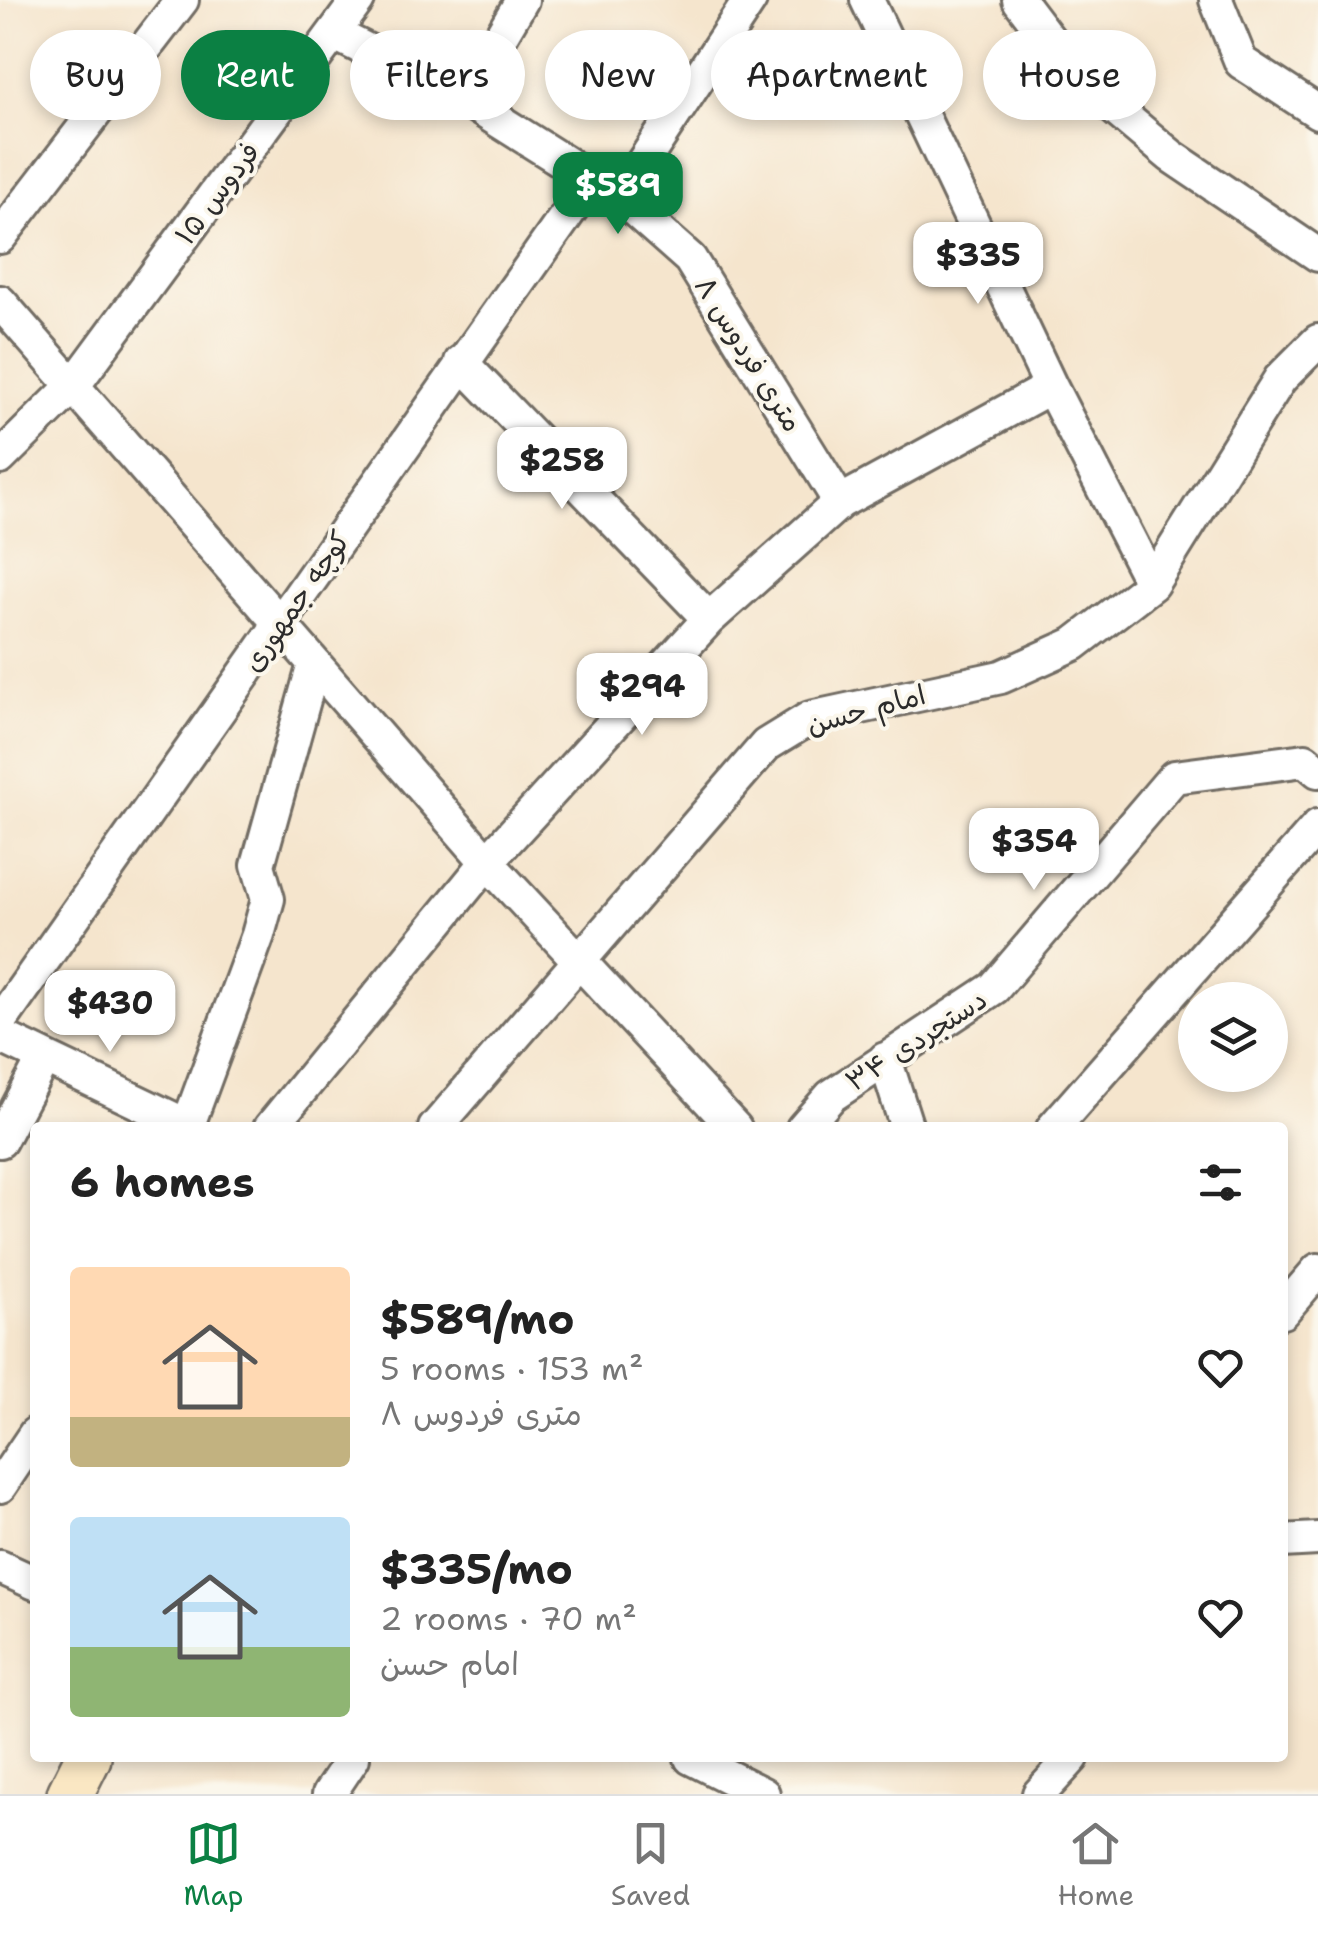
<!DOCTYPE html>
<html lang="en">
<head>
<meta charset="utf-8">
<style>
  :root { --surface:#fff; --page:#f2f2f2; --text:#222; --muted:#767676; --line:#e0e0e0; --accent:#0b8043 }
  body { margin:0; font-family:"Shantell Sans","Playpen Sans Arabic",sans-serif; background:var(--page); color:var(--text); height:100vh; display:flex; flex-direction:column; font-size:38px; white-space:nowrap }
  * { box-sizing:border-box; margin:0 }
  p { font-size:32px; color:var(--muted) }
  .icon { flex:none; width:55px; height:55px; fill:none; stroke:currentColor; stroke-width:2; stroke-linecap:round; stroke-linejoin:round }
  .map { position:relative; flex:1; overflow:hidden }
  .details { position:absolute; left:30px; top:1122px; width:1258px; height:640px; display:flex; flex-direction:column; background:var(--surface); border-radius:10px; box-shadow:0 5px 15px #0003 }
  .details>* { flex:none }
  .hud { position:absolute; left:30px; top:30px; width:1260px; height:90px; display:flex; gap:20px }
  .buttons { position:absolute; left:1178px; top:982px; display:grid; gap:20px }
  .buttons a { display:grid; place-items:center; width:110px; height:110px; border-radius:50%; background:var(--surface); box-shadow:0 5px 15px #0003; font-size:50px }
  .price { position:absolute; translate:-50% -85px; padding:0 22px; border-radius:20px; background:#fff; color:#222; font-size:32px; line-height:65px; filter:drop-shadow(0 2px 5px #0008) }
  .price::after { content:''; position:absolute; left:50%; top:60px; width:30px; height:22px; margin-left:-15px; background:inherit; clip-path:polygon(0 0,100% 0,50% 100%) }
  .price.selected { background:var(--accent); color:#fff }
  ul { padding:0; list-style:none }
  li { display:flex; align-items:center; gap:30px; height:250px; padding:0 40px }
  li span { display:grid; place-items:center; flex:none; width:280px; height:200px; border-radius:10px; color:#555 }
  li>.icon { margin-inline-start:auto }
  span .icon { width:120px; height:120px; fill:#fffc; stroke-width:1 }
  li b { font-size:42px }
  h2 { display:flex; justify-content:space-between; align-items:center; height:120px; padding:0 40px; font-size:42px }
  .chip { padding:0 35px; border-radius:45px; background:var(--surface); box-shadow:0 5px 15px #0003; font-size:35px; line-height:90px }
  .chip.selected { background:var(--accent); color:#fff }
  .tabs { display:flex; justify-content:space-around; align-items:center; height:140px; border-top:2px solid var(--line); background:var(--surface); font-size:28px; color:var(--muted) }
  .tabs a { display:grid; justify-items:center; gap:5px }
  .tabs .selected { color:var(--accent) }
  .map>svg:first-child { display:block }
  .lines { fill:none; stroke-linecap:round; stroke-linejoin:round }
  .street-casing { stroke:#726c64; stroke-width:38 }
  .secondary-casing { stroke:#726c64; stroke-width:50 }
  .street { stroke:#fff; stroke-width:32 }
  .secondary { stroke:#fae7c3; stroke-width:45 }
  .labels { text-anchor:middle; stroke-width:8; stroke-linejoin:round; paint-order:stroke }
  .street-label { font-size:28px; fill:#2b2b2b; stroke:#fbf7ec }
</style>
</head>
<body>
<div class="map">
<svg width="1318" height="1794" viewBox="0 0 1318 1794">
  <rect width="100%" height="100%" fill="#fbf7ec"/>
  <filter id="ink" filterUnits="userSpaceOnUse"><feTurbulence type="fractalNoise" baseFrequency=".01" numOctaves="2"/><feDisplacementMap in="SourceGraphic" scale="20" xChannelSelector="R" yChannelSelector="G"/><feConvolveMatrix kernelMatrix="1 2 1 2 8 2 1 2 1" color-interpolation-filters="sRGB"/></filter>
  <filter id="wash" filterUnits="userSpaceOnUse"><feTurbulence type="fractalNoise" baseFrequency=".0048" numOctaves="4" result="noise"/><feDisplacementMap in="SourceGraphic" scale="40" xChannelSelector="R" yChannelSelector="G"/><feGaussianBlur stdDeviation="2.25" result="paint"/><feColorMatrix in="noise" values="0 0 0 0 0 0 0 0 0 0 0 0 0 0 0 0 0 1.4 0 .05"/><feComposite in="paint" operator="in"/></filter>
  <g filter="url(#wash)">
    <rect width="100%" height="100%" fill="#f5e5cd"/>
  </g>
  <g filter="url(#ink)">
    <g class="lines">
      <defs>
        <path id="street" d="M867,0L1051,387L1152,584
          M1019,0L1078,78L1171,156L1318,255
          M1216,0L1241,62L1318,112
          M335,34L464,99L620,197L690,259L840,502
          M464,99L522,0
          M620,197L750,0
          M0,237L182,0
          M0,302L487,862L735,1128
          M461,362L709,619
          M0,458L74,385L358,0
          M0,1022L592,179
          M0,1036L192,1128
          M885,1059L907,1128
          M188,1125L258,935L268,899L258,865L314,664
          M270,1128L487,862L709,619L840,502L1051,387
          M435,1128L766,745L810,718L1001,677L1074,644L1152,584L1280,379L1318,341
          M803,1128L831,1096L994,988L1174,777L1305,760L1318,771
          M1053,1128L1318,826
          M0,1141L44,1058
          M1282,1312L1318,1270
          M0,1486L35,1434
          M1282,1541L1318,1539
          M0,1567L35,1583
          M691,1758L763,1794
          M329,1794L353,1758
          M1039,1794L1072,1758"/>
        <path id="secondary" d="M70,1794L88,1758"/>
      </defs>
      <use href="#street" class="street-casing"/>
      <use href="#secondary" class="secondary-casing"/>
      <use href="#street" class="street"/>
      <use href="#secondary" class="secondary"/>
    </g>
  </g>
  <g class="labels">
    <g class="street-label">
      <text transform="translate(217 193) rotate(-53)" y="10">فردوس ۱۵</text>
      <text transform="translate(749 354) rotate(58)" y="10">۸ متری فردوس</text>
      <text transform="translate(296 601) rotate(-55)" y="10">کوچه جمهوری</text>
      <text transform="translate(866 709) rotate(-15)" y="10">امام حسن</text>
      <text transform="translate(916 1040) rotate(-33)" y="10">دستجردی ۳۴</text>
    </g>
  </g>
</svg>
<div class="buttons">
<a><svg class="icon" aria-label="layers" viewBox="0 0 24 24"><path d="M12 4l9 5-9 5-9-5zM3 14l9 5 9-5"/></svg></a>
</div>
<b class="price selected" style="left:618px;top:237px">$589</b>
<b class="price" style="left:978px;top:307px">$335</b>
<b class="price" style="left:562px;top:512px">$258</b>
<b class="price" style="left:642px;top:738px">$294</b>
<b class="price" style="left:1034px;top:893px">$354</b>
<b class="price" style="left:110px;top:1055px">$430</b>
<div class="hud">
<a class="chip">Buy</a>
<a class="chip selected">Rent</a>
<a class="chip">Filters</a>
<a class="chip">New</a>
<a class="chip">Apartment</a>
<a class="chip">House</a>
</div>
<section class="details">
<h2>6 homes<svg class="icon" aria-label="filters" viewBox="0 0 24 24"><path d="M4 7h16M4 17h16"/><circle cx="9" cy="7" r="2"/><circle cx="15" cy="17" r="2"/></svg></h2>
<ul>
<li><span style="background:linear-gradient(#ffd9b3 75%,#c2b280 0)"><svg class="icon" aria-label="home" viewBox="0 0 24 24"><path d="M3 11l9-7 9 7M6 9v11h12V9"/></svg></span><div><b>$589/mo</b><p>5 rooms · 153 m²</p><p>۸ متری فردوس</p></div><svg class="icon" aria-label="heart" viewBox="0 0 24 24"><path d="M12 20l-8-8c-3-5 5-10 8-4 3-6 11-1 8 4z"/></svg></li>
<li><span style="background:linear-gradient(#bfe0f5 65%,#8fb573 0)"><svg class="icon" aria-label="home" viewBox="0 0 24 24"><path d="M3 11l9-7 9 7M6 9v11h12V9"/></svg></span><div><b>$335/mo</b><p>2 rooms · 70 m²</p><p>امام حسن</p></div><svg class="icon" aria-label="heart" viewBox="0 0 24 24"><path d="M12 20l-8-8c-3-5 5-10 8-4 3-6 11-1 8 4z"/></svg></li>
</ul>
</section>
</div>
<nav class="tabs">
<a class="selected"><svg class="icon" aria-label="map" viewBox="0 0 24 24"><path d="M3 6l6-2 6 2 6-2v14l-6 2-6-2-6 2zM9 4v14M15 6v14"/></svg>Map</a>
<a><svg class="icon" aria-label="saved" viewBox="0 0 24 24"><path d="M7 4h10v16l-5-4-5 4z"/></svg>Saved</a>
<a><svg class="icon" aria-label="home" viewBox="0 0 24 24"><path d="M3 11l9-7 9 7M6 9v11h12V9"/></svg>Home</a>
</nav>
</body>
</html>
